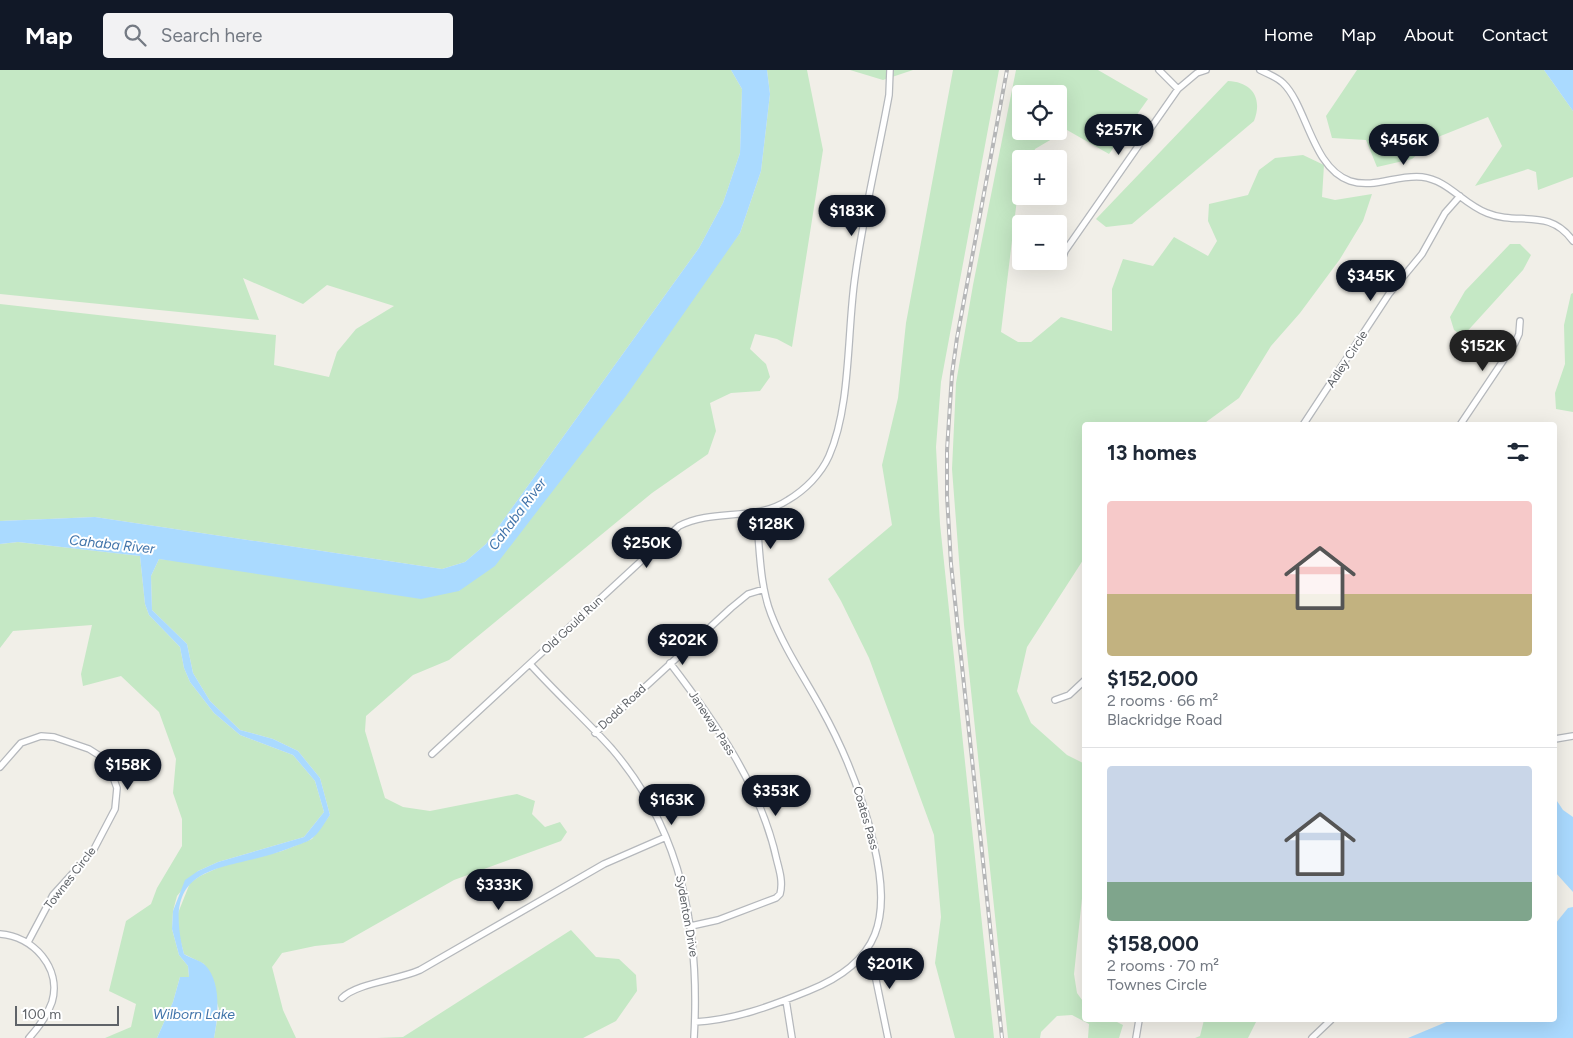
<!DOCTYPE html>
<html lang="en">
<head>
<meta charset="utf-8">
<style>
  :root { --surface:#fff; --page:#f2f2f3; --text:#1f2937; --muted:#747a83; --line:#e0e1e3; --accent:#111827 }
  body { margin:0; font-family:Figtree,sans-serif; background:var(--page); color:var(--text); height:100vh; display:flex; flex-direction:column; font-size:19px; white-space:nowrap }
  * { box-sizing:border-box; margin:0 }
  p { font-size:16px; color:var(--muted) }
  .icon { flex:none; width:28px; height:28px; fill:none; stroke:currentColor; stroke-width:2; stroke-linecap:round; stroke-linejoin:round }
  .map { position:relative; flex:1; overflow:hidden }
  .details { position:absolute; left:1082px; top:352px; width:475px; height:600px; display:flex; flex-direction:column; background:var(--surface); border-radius:5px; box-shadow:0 5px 20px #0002 }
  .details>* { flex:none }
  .controls { position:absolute; left:1012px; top:15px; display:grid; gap:10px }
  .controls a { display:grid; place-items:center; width:55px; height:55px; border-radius:5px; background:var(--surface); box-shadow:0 5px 20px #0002; font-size:25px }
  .scale { position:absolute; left:15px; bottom:12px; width:104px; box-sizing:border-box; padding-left:5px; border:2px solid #5f6368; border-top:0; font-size:14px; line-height:18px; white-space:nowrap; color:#5f6368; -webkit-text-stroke:4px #fff; paint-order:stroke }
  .price { position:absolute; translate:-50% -42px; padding:0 11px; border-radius:18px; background:var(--accent); color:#fff; font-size:16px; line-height:32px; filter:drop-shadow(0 1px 2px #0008) }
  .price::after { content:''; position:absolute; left:50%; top:30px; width:15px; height:11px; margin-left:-8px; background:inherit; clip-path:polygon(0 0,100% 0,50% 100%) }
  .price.active { background:#222; color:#fff }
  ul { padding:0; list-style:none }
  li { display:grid; align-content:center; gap:10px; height:265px; padding:0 25px }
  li+li { border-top:1px solid var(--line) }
  li span { display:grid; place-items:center; height:155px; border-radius:5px; color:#555 }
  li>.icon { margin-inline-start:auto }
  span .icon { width:90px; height:90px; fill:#fffc; stroke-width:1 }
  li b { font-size:21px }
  h2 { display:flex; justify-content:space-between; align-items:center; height:60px; padding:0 25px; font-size:21px }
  header { display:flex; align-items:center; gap:30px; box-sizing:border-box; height:70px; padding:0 25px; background:var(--accent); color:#fff }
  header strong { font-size:24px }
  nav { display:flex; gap:28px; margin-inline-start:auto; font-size:18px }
  .search { width:350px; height:45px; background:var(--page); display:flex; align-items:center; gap:12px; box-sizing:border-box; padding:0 18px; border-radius:5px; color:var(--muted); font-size:19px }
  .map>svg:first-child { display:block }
  .green { fill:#c5e8c5; fill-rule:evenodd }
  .water { fill:#aadaff }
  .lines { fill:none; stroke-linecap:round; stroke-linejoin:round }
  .street-casing { stroke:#b5b8bc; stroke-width:8 }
  .street { stroke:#fff; stroke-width:5.5 }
  .rail-casing { stroke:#b6b7b8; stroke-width:4 }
  .rail { stroke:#fff; stroke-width:2; stroke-dasharray:5.5; stroke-linecap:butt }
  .labels { text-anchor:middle; stroke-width:4; stroke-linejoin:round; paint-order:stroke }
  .street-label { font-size:12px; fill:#5f6368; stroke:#fff }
  .water-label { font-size:14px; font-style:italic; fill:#4174aa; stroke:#fff }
</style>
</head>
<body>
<header>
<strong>Map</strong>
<div class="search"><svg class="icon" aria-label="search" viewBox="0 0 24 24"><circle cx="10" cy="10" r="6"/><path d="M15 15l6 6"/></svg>Search here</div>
<nav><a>Home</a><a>Map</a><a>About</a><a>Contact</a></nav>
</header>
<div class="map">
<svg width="1573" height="968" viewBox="0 0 1573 968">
  <rect width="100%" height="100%" fill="#f1efe8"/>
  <path class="green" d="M0,0H731L742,19L740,83L723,133L699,178L486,474L465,492L442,499L95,447L0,451V234L276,265L274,295L329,307L337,282L356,259L394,236L327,215L303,234L243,208L259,250L0,224Z
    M767,0H807L823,80L792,277L777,269L755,264L750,279L766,294L770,307L760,321L731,323L710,333L716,361L708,384L652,423L449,590L413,605L366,646L365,661L385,728L403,737L430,741L517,724L535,731L532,744L545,757L560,752L567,762L561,771L454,810L343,873L315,876L282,883L272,897L283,940L296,968H214L219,939L204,894L184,884L177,857L178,843L190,813L200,806L222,796L282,781L312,769L330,745L320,708L298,681L273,669L240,660L210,631L193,603L187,574L152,540L151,506L159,489L459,521L740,163L761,101L770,24Z
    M850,0H913L883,10Z
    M953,0H999L941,312L936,377L940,454L994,968H955L935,893L941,847L934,765L869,588L841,531L828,509L892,455L882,395L898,328L906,253Z
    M1016,0H1098L1148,29L1109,84L1067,60L1035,79L1032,89H1021V118L1017,129L1001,262L1018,272H1031L1061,247L1112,261V219L1123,189L1153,196L1174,167L1208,186L1217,171L1208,151L1209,134L1248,125L1259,100L1275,88L1303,85L1324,95L1322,127L1335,130L1372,124L1363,151L1340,189L1300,243L1271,276L1239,328L1202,355H1085V487L1027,577L1017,621L1031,653L1067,685L1085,694V800L1074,904L1077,923L1085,934V950H1113L1123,955L1119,968H1088L1089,954L1072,945L1057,946L1041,962L1040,968H1008L964,555L952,399L956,313L973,215ZM1021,24H1059V61H1021Z
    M1357,0H1544L1573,41V107L1538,120L1536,102L1528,99L1475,116L1502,76L1488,47L1438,67L1412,89L1377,97L1366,70L1332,68L1326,46Z
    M1228,11C1252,12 1263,28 1254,51L1132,154L1106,157L1096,149Z
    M1510,174H1520L1531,185L1523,200L1463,266L1454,260L1450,247L1465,221Z
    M1573,223V342L1556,339L1555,323L1565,294L1564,255L1571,224Z
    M18,472L140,486L145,534L149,545L180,577L184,598L190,612L214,643L240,665L293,685L315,711L324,742L304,767L218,792L198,801L177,826L173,841L172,859L179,885L188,896L189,907H180L173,932L157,968H105L131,957L136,934L109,921L126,851L151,834L157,818L182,776V749L173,723L176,689L159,642L121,606L83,616L81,604L92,555L13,561L0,578V474Z
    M571,860L596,887L619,889L636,905L637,921L616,951L583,968H377L403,967Z
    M1204,950H1257L1248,968H1195L1200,966Z"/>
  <path class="water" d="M731,0H767L770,24L761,101L740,163L626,326L495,496L459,521L421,529L159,489L151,506L152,540L187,574L193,603L210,631L240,660L273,669L298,681L320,708L330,745C325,752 319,764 311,769C306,773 296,775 290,778C227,803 159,787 184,884C190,888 200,890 205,895C222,912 218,947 214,968H157L173,932L180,907H189L188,896L179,885L172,859L173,841L185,810L198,801L218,792L304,767L324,742L315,711L293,685L240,665L214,643L190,612L184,598L180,577L149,545L145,534L140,486L18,472L0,474V451L95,447L442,499L465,492L486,474L699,178L723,133L740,83L742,19Z
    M1544,0H1573V41Z
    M1555,728L1563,740L1573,747V822L1555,802Z
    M1573,837V968H1408L1451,950H1555V854L1568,838Z"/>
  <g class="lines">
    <defs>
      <path id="street" d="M1159,0L1178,19
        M1260,0C1268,4 1277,7 1283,13C1307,36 1312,98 1350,111C1374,119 1398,104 1422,107C1448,110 1463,134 1487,143C1518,156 1549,137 1573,171
        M1060,196L1065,181L1178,19L1197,3L1206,0
        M1303,355L1389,224L1422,184L1445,143L1460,126
        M1460,355L1515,273L1519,264L1520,251
        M670,593C715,652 761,716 777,791C780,802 783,813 780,824L776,828L718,850L691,856
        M530,594C556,623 586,650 612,679C683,762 700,863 694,968
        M1055,630L1069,625L1085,610
        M595,663L731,538L748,524L764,519
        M1555,669L1573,666
        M432,684L679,456C714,438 755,452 788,430C805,420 821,404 829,386C851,336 847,262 855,207C863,146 878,86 889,25L890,0
        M0,697L21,673L41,666L54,667L89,679L100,686L109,696L117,718L115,739L93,781L53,825L28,872
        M0,864C33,866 62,898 52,932C47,946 39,957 29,968
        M860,888L875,905L888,968
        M342,928C357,913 398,910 420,900L604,794L666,767
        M786,930L792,968
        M695,952C734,950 771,936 808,921C881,892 891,848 874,775C863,727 845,681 821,638C804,607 784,578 771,544C759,513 760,476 756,443
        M1136,968L1139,950
        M1312,968L1331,950"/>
    </defs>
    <use href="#street" class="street-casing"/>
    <use href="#street" class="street"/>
    <defs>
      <path id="rail" d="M1002,968L951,494L947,426V380L952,304L957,268L1007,0"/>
    </defs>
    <use href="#rail" class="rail-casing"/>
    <use href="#rail" class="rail"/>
  </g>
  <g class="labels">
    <g class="street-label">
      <text transform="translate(1347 289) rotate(-57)" y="4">Adley Circle</text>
      <text transform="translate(572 555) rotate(-43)" y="4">Old Gould Run</text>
      <text transform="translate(622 637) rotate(-43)" y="4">Dodd Road</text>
      <text transform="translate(712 653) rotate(57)" y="4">Janeway Pass</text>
      <text transform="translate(866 748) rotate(74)" y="4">Coates Pass</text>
      <text transform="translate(70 808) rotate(-52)" y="4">Townes Circle</text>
      <text transform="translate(687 846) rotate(80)" y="4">Sydenton Drive</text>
    </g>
    <g class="water-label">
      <text transform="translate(517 444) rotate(-53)" y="5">Cahaba River</text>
      <text transform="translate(112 474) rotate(6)" y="5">Cahaba River</text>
      <text x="194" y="949">Wilborn Lake</text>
    </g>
  </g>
</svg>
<div class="controls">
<a><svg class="icon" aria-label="locate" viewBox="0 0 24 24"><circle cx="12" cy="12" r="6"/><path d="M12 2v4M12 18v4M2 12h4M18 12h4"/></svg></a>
<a>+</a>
<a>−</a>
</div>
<div class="scale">100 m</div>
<b class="price" style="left:1119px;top:86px">$257K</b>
<b class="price" style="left:1404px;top:96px">$456K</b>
<b class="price" style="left:852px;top:167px">$183K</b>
<b class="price" style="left:1371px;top:232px">$345K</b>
<b class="price active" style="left:1483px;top:302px">$152K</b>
<b class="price" style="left:771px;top:480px">$128K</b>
<b class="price" style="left:647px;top:499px">$250K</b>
<b class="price" style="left:683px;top:596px">$202K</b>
<b class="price" style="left:128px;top:721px">$158K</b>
<b class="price" style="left:776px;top:747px">$353K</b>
<b class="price" style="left:672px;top:756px">$163K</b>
<b class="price" style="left:499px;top:841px">$333K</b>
<b class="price" style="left:890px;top:920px">$201K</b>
<section class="details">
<h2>13 homes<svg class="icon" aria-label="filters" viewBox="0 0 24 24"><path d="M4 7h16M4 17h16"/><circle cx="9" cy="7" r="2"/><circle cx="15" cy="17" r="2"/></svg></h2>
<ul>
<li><span style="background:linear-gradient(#f6c9c9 60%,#c2b280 0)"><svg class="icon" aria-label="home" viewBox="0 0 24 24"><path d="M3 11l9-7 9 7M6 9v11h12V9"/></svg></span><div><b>$152,000</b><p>2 rooms · 66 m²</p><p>Blackridge Road</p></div></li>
<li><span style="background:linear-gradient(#c9d6e8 75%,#7fa58c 0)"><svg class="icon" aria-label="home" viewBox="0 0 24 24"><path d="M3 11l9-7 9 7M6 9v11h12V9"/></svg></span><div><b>$158,000</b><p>2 rooms · 70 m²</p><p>Townes Circle</p></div></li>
</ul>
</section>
</div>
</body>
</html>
